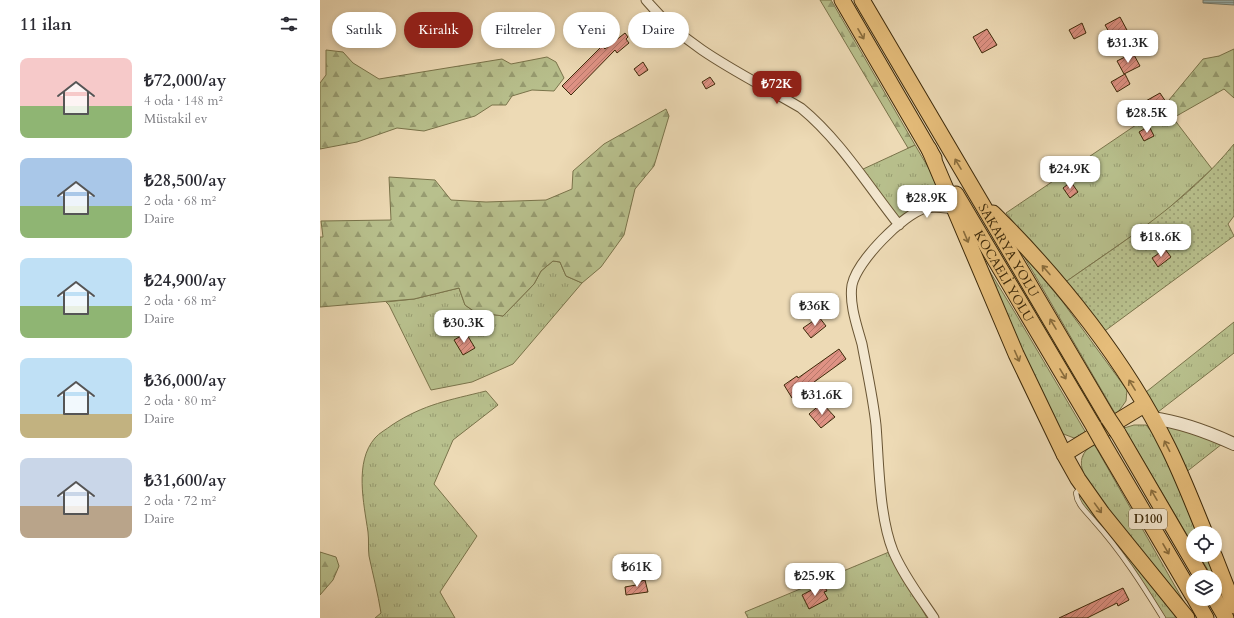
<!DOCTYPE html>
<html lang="tr">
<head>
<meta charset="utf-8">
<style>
  :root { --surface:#fff; --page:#f2f2f3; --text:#2b2b33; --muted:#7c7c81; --accent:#8f2418 }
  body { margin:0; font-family:Cardo,serif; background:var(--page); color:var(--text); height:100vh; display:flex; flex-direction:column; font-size:15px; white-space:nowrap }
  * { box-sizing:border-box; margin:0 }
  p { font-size:13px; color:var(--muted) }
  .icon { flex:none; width:22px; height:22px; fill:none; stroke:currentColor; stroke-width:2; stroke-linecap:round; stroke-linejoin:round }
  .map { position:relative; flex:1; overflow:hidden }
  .panel { display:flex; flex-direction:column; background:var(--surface); width:320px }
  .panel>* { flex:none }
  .top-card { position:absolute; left:12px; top:12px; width:380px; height:36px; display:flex; gap:8px }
  .controls { position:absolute; left:866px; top:526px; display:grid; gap:8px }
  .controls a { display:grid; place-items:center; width:36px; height:36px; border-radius:50%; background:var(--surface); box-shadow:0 2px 6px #0003; font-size:20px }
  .price { position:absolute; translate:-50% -34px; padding:0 9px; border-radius:8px; background:#fff; color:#222; font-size:13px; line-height:26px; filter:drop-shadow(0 1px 2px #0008) }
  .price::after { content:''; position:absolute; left:50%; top:24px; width:12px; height:9px; margin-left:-6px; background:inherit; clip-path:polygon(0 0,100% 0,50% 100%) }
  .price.selected { background:var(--accent); color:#fff }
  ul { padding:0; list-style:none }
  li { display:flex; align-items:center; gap:12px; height:100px; padding:0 20px }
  li span { display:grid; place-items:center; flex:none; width:112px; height:80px; border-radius:8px; color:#555 }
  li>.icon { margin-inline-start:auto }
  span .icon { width:48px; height:48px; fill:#fffc; stroke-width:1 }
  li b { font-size:17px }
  h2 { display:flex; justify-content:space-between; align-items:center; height:48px; padding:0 20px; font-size:17px }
  .pill { padding:0 14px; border-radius:18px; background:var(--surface); box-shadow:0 2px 6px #0003; font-size:14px; line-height:36px }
  .pill.selected { background:var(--accent); color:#fff }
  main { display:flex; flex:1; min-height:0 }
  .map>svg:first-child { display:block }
  .grass { fill:url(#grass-tufts); stroke:#7a744b }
  .forest { fill:url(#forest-firs); stroke:#7a744b }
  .garden { fill:url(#garden-dots); stroke:#7a744b }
  .water { fill:url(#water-rules); stroke:#767f71 }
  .building { fill:url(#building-hatch); stroke:#3d2909 }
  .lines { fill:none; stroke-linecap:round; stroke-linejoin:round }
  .service-casing { stroke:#695534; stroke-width:6 }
  .minor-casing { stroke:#695534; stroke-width:11 }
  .tertiary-casing { stroke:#695534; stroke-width:14 }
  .trunk-casing { stroke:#3d2909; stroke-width:17 }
  .service { stroke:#f3e7cf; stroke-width:4.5 }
  .minor { stroke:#f3e7cf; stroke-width:9 }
  .tertiary { stroke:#f3e7cf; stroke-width:12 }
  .trunk { stroke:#e6bd7a; stroke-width:15 }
  .trunk-bridge-casing { stroke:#3d2909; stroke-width:17; stroke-linecap:butt }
  .trunk-bridge { stroke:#e6bd7a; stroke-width:15 }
  .oneway { stroke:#896c3c }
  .labels { text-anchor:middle; stroke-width:3.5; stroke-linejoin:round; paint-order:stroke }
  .shield { fill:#f3e7cf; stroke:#746244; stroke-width:1 }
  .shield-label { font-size:12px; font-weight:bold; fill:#3d2909 }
  .street-label { font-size:13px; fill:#3d2909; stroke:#f3e7cf }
</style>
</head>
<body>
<main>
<section class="panel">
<h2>11 ilan<svg class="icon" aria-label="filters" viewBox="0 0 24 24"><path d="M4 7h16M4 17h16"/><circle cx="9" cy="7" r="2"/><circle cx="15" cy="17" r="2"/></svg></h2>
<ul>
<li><span style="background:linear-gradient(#f6c9c9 60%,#8fb573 0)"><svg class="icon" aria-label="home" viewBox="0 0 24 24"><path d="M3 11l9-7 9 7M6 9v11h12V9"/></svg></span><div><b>₺72,000/ay</b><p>4 oda · 148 m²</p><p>Müstakil ev</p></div></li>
<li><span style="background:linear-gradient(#a9c7e8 60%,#8fb573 0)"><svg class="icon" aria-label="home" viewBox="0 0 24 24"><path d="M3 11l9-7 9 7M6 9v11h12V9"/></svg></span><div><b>₺28,500/ay</b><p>2 oda · 68 m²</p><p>Daire</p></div></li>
<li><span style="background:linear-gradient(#bfe0f5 60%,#8fb573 0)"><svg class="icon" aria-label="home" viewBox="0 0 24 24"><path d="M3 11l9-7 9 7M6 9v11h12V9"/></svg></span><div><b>₺24,900/ay</b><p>2 oda · 68 m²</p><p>Daire</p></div></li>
<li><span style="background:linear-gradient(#bfe0f5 70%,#c2b280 0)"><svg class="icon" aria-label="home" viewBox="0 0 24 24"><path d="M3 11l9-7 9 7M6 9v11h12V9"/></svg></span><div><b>₺36,000/ay</b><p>2 oda · 80 m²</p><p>Daire</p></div></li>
<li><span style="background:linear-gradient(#c9d6e8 60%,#b9a48a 0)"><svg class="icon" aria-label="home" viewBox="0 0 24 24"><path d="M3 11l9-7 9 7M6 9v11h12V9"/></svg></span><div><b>₺31,600/ay</b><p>2 oda · 72 m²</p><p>Daire</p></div></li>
</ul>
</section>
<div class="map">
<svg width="914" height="618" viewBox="0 0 914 618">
  <defs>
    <pattern id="grass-tufts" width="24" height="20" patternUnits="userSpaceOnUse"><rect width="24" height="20" fill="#b8c08d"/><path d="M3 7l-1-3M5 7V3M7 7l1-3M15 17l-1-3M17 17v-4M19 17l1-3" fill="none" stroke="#979c71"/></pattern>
    <pattern id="forest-firs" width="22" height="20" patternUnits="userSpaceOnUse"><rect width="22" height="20" fill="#b8c08d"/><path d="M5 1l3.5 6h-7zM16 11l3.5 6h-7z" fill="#979c71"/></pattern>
    <pattern id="garden-dots" width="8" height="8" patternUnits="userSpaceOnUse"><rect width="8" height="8" fill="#b8c08d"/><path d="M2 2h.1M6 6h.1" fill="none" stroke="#979c71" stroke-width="1.8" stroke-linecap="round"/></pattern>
    <pattern id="water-rules" width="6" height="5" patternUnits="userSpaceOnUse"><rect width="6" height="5" fill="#9cb8b7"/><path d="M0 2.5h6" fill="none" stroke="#809693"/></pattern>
    <pattern id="building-hatch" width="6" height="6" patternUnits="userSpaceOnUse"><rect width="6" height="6" fill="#df9284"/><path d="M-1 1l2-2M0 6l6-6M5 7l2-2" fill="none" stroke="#b6776a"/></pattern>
  </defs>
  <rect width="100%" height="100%" fill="#eddab5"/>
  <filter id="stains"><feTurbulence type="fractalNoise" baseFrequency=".005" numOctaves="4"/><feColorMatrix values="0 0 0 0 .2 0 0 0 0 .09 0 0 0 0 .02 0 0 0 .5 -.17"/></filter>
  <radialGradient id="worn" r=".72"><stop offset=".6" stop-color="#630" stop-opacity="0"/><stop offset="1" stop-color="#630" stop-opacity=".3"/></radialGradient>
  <path class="grass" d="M844,106L892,169L839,217L744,283L686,213Z
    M595,145L621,189L580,219L541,170Z
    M647,234L694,311L766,433L754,438L741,433Z
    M702,253L742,301L807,390L806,401L796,415Z
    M233,261L240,262L246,276L262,283L193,364L152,382L111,390L69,305L66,302L94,299L139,288L145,305L155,312L183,316L214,284L221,271Z
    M914,322V353L838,412L826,392Z
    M166,391L178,405L133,440L114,484L157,536L120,592L135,618H55L61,613C58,594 53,575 49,556C48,548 49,540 48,532C44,504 34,462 55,438C59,433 67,429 72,425C104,404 130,400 166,391Z
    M814,425H826C847,448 865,502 878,533H873V545L804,428Z
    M847,425L902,444L865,473L846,429Z
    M774,444L872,616L769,486C761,469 755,456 774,444Z
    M756,493L763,496L859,618H843L820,581L760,505Z
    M569,552L607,618H428L425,612Z
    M879,555H887L904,597L895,582V577H892Z"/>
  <path class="forest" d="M500,0H511L595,145L588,148Z
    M914,49V98L904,89L853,118L844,106L883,59L899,56Z
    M6,50L23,52L33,63L59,79L182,59L191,64L227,57L236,62L244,78L234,91L212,90L192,96L186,105H172L155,116L104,131L77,128L37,142L0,149V83L6,75Z
    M346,109L349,116L334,166L315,189L304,235L281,267L262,283L246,276L240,262L233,261L221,271L214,284L183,316L155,312L145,305L139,288L94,299L0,307V237H3L1,221L71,220L69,177L115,180L131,200L166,202L226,200L252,189L253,171L284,144Z
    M0,552L16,557L19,566L13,580L0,595Z"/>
  <path class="garden" d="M914,144V216L908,224L914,236L782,333L744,283C804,241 867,202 914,144Z"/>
  <path class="water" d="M883,0H914V5L883,3Z"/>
  <path class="building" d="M800,17L808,32L787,43L783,35L789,32L785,25Z
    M762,23L766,33L754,39L749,30Z
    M667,29L677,45L662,53L653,37Z
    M305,33L308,37L306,39L309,43L297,53L295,50L251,95L242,86L282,46L285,49Z
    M813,53L820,66L804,74L797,61Z
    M323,62L328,70L319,76L314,69Z
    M805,74L810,84L797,92L791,82Z
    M390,77L395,84L386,89L382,82Z
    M840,93L846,102L829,112L824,102Z
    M829,126L834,136L824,141L819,132Z
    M751,182L758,192L750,198L743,188Z
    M845,249L851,257L838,267L832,258Z
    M499,317L506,326L491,338L483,328Z
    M146,333L155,348L143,355L134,340Z
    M519,349L526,359L472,398L464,385L477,376L478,378Z
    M502,403L515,417L501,428L489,414Z
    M325,580L328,592L306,595L305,587L316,585L315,583Z
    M503,584L507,591L504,592L508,599L489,609L482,595Z
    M803,588L809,600L798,606L797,603L767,618H739Z"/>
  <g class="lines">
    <defs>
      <path id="service" d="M760,488L756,493C757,505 767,512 774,521C801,551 822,584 843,618"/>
      <path id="minor" d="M326,0C367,50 427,76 481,108C520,140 548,186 579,225
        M614,618C600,597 583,575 573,551C559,516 559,463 556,425C553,398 547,371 542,344C537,326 529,304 532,285C537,261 583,214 606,208C615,206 625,208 634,209"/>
      <path id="tertiary" d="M832,418C861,422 888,432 914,444"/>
      <g id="trunk">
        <path d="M522,0L614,158"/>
        <path id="s1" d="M542,0L788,418"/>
        <path d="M609,149L696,354L744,454L758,479L782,513L867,618"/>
        <path id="s2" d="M636,194L774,427"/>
        <path d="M673,213C740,279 806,362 848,447C862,475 873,504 885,533"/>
        <path d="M798,433L882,577"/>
        <path d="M783,443L873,596"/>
        <path d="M744,454L824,405"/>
        <path d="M894,555L914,606"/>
        <path d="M875,599L886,618"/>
        <path d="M895,599L906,618"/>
      </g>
    </defs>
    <use href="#service" class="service-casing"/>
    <use href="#minor" class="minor-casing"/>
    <use href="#tertiary" class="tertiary-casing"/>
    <use href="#trunk" class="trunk-casing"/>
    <use href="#service" class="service"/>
    <use href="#minor" class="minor"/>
    <use href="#tertiary" class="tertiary"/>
    <use href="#trunk" class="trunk"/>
    <defs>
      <path id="trunk-bridge" d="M788,418L798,433
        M774,427L783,443"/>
    </defs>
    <use href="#trunk-bridge" class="trunk-bridge-casing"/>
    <use href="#trunk-bridge" class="trunk-bridge"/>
  </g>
  <defs><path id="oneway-shaft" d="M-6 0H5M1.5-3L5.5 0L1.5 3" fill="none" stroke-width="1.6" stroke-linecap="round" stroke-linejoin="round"/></defs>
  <g class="oneway">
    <use href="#oneway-shaft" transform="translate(541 34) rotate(60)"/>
    <use href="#oneway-shaft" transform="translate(638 164) rotate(-121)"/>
    <use href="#oneway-shaft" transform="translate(646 237) rotate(67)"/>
    <use href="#oneway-shaft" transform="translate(726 270) rotate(-131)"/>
    <use href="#oneway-shaft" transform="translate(733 324) rotate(-121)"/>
    <use href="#oneway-shaft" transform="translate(697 356) rotate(66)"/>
    <use href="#oneway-shaft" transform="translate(743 374) rotate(59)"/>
    <use href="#oneway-shaft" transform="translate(812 385) rotate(-122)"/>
    <use href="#oneway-shaft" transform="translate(847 446) rotate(-117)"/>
    <use href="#oneway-shaft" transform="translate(834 495) rotate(-120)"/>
    <use href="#oneway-shaft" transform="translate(778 508) rotate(54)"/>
    <use href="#oneway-shaft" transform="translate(846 549) rotate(60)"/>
  </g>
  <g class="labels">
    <rect class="shield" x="809" y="509" width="38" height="20" rx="3"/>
    <g class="shield-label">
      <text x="828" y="523">D100</text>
    </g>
    <g class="street-label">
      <text dy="5" stroke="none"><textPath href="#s1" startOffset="290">SAKARYA YOLU</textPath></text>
      <text dy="5" stroke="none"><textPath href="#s2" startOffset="95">KOCAELİ YOLU</textPath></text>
    </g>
  </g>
  <rect width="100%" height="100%" filter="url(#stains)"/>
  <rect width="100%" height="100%" fill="url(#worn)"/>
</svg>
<div class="controls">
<a><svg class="icon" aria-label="locate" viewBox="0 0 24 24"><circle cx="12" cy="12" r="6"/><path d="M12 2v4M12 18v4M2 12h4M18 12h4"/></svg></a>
<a><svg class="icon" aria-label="layers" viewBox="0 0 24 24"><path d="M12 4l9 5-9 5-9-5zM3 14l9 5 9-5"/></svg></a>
</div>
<b class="price" style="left:808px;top:64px">₺31.3K</b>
<b class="price selected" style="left:457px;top:105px">₺72K</b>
<b class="price" style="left:827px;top:134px">₺28.5K</b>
<b class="price" style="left:750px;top:190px">₺24.9K</b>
<b class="price" style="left:607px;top:219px">₺28.9K</b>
<b class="price" style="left:841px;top:258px">₺18.6K</b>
<b class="price" style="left:495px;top:327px">₺36K</b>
<b class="price" style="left:144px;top:344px">₺30.3K</b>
<b class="price" style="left:502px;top:416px">₺31.6K</b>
<b class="price" style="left:317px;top:588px">₺61K</b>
<b class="price" style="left:495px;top:597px">₺25.9K</b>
<div class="top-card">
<a class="pill">Satılık</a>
<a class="pill selected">Kiralık</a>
<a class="pill">Filtreler</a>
<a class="pill">Yeni</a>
<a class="pill">Daire</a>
</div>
</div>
</main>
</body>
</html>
